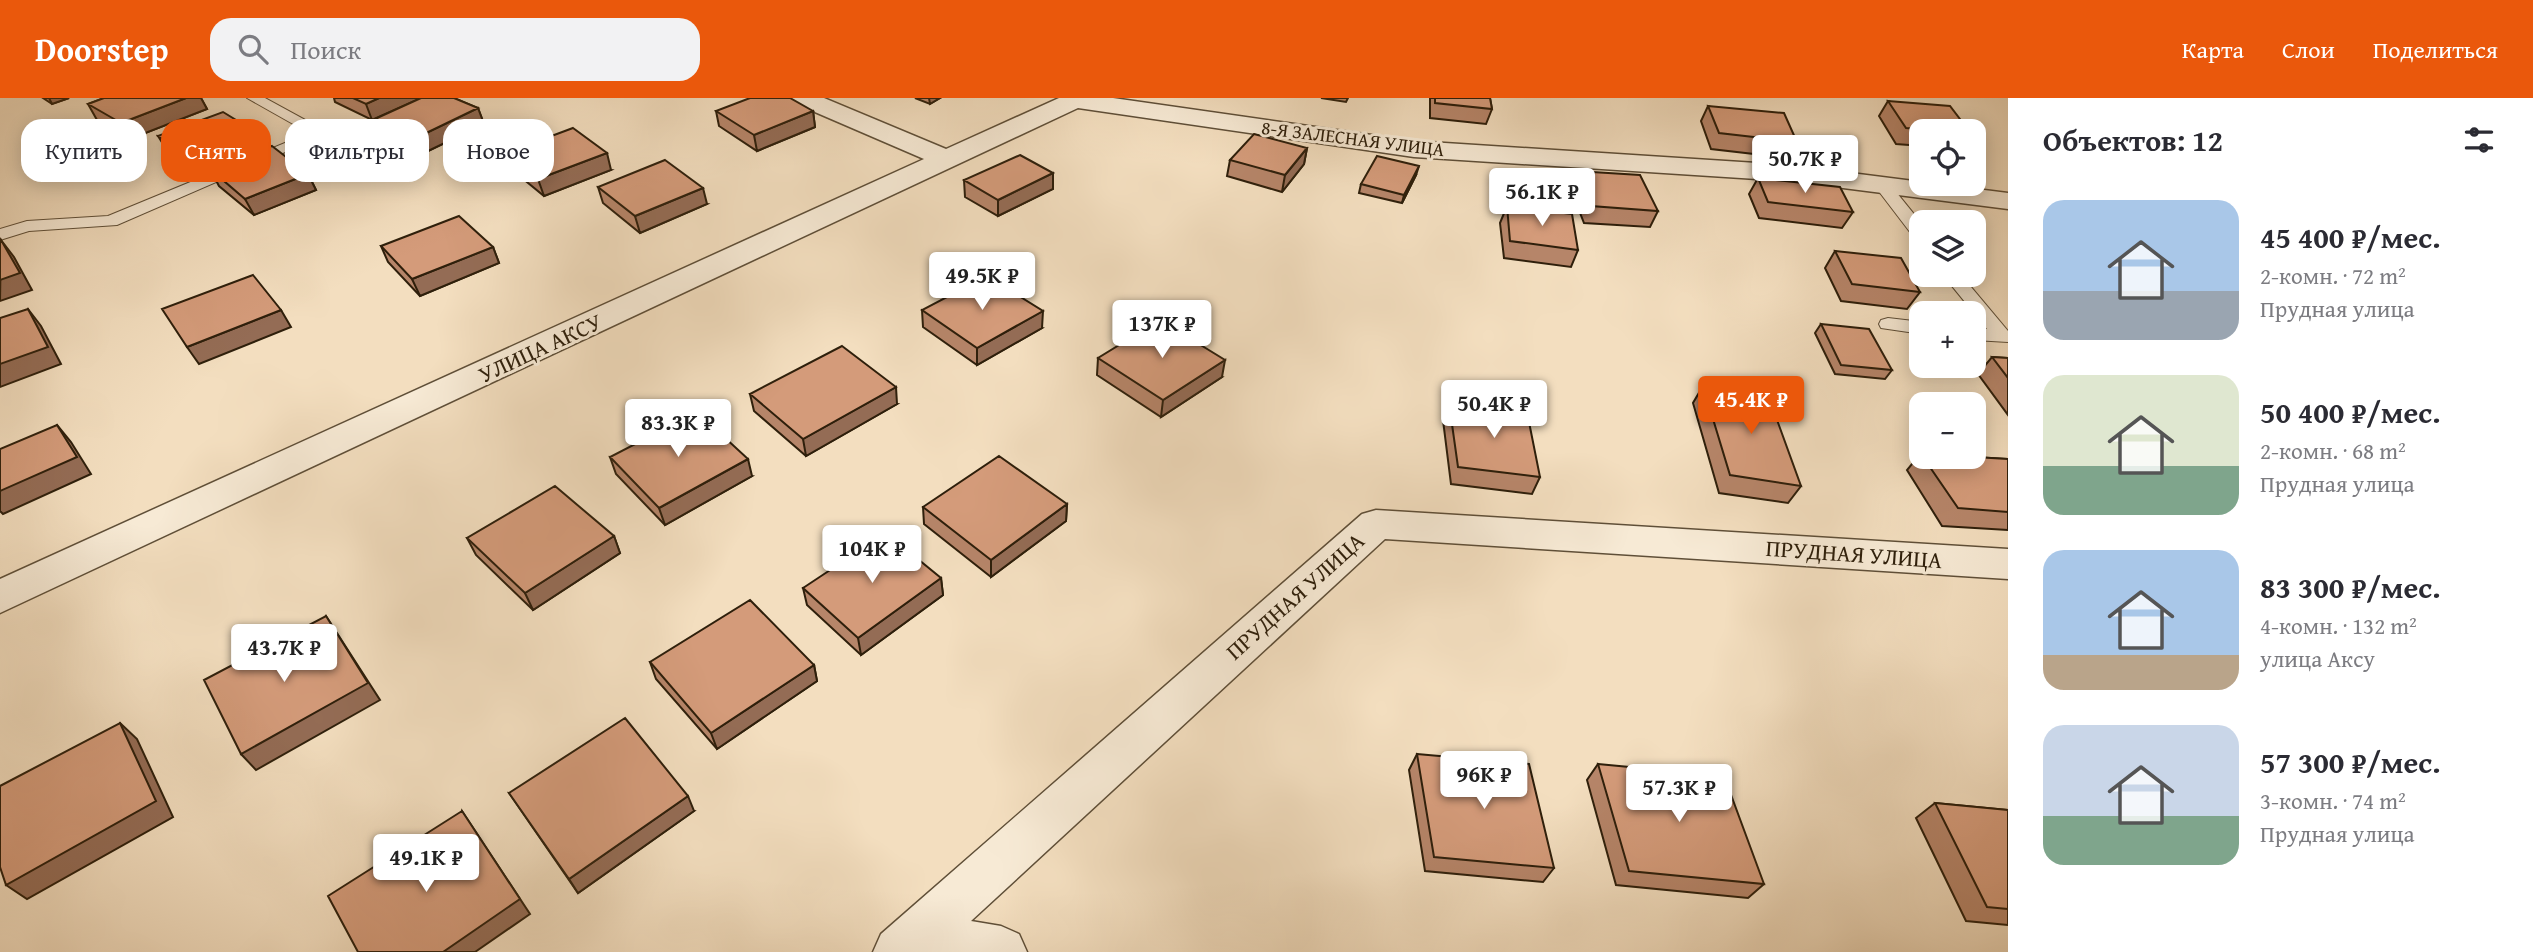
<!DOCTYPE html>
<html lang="ru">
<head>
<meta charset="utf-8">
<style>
  :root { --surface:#fff; --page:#f2f2f3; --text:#2b2b33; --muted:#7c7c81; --accent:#ea580c }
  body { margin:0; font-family:"Gentium Book Plus",serif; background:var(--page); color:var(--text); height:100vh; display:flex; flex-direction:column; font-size:26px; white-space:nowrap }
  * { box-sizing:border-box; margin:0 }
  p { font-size:23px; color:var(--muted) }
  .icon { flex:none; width:38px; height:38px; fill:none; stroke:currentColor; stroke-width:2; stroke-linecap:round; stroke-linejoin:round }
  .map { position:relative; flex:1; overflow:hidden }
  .details { display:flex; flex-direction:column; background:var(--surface); width:525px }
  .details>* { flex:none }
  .guide { position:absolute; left:21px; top:21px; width:665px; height:63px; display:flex; gap:14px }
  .buttons { position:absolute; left:1909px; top:21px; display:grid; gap:14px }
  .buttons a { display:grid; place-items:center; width:77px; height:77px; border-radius:14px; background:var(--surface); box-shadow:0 4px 18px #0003; font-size:35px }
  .price { position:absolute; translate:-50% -60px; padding:0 16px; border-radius:7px; background:#fff; color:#222; font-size:23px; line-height:46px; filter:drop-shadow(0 2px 4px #0008) }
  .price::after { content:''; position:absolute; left:50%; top:42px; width:21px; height:16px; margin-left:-10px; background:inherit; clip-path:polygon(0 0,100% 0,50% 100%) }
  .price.on { background:var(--accent); color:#fff }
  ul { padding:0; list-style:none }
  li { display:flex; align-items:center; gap:21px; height:175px; padding:0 35px }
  li span { display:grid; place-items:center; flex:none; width:196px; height:140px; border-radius:21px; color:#555 }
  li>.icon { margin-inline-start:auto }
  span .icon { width:84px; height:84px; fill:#fffc; stroke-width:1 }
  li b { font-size:30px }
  h2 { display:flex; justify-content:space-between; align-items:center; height:84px; padding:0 35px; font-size:30px }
  .chip { padding:0 24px; border-radius:21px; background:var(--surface); box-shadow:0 4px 18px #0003; font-size:24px; line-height:63px }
  .chip.on { background:var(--accent); color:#fff }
  header { display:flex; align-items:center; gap:42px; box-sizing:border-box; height:98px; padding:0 35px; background:var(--accent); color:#fff }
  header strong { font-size:33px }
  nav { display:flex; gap:38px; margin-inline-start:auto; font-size:24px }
  .search { width:490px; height:63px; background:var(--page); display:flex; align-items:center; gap:18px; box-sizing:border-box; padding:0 24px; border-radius:21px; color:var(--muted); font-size:26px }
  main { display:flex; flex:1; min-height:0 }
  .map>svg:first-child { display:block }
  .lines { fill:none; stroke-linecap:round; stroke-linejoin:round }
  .lane-casing { stroke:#5f4f38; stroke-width:2 }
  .street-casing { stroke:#5f4f38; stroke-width:3 }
  .lane { fill:#f7ead5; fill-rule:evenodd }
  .street { fill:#f7ead5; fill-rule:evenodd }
  .wall { fill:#b68569; stroke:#2e1f0b; stroke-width:2 }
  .shaded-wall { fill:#946c55; stroke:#2e1f0b; stroke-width:2 }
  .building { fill:#d49b7a; stroke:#2e1f0b; stroke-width:2 }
  .labels { text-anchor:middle; stroke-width:6; stroke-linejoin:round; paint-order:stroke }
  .far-street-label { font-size:19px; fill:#2e1f0b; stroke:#f7ead5 }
  .street-label { font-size:23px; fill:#2e1f0b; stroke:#f7ead5 }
</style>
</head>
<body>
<header>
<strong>Doorstep</strong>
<div class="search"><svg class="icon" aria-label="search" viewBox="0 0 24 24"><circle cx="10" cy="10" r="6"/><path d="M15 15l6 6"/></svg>Поиск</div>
<nav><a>Карта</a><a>Слои</a><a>Поделиться</a></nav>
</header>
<main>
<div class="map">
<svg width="2008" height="854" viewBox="0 0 2008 854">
  <rect width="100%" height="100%" fill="#f3debf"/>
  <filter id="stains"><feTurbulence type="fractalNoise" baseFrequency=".00286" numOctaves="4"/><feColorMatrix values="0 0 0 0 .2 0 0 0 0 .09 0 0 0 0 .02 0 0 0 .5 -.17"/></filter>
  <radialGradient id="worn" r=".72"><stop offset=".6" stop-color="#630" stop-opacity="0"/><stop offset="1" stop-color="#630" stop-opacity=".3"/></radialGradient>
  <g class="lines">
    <defs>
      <path id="lane" d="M247,0H265L329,35L117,127L29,133L0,142V131L27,123L108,118L309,35Z
        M1882,82L1888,84L1922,126V143L1916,142L1874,87Z
        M1943,177H1961L2008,233V244L1974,242V230L1987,231Z
        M1888,220L1922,224V236L1881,230L1879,226L1881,222Z"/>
      <path id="street" d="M791,0H824L946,51L1059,0H1113L1414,43L1788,67L2008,95V111L1788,83L1414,59L1078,10L0,515V481L924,61L794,5Z
        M1376,412L2008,451V481L1385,441L971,823L1001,828L1019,836L1027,854H873L881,836L1362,416Z"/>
    </defs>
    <use href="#lane" class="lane-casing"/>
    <use href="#street" class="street-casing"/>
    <use href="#lane" class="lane"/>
    <use href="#street" class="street"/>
  </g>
  <path class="wall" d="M43,0H69L52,6Z
    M104,0H201L207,11L130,41L97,22L88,6Z
    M334,0H454L478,10L484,26L424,55L383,36L377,20L382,17L372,22L335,4Z
    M915,0H940L930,6Z
    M1321,0H1348L1346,4Z
    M1430,0H1490L1492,11L1486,26L1430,20Z
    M1888,3L1969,33H1922V48L1896,46L1879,18Z
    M1708,8L1797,44L1789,60L1711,51L1701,23Z
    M716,13H813L815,29L757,53L719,28Z
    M158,38L263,49L198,75L168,54Z
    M1307,50L1304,66L1282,94L1227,78L1230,62Z
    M506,55L611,72L544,98L511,71Z
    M210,71L308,76L316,92L254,117L219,88Z
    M1576,73L1658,113L1650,129L1584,125L1570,89Z
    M1053,75V91L998,118L965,99L964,82Z
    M1416,77L1402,105L1359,95L1361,86Z
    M1758,80L1853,114L1842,130L1759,120L1749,96Z
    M598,89L707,106L640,135L603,105Z
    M1507,108L1578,152L1571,169L1504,160L1500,125Z
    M381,148L493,149L499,165L420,198L388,164Z
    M1835,153L1920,194L1907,211L1841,203L1825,170Z
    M922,212L1042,230L977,267L923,229Z
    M1821,226L1892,272L1885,281L1835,276L1815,235Z
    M1992,259L2008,260V317L1978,276Z
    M1098,260L1222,279L1161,319L1097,277Z
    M1703,288L1801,388L1788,405L1719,395L1693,305Z
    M750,296L897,306L806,358L754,313Z
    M1449,305L1540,379L1532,396L1451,386L1443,322Z
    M1921,355L1922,359H1974L2008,361V432L1942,428L1907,372Z
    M610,359L752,378L665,427L616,376Z
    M1067,406L1066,423L991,479L924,426L923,409Z
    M614,438L620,455L533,512L476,457L467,440Z
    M941,480L943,497L861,557L807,507L803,490Z
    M650,564L814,567L817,583L717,651L656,581Z
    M1417,656L1554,770L1543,784L1425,773L1409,672Z
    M1598,666L1764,786L1748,800L1616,787L1587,682Z
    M509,695L694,713L578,795Z
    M1935,705L2008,712V827L1966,823L1916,720Z"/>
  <path class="shaded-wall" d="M49,0H69L52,6Z
    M186,0H201L207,11L130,41L121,25Z
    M379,0H421L372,22L366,6Z
    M929,0H940L930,6Z
    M478,10L484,26L424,55L418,39Z
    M813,13L815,29L757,53L754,37Z
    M254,33L263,49L198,75L189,59Z
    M1307,50L1304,66L1282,94L1285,77Z
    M607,55L611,72L544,98L538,81Z
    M1419,68L1416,77L1402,105L1404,97Z
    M1053,75V91L998,118V102Z
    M308,76L316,92L254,117L245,101Z
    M703,90L707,106L640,135L635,118Z
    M1,142L14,159L32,192L0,203Z
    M493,149L499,165L420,198L412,181Z
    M28,211L41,228L61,266L0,289V266Z
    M281,212L291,229L199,266L187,249Z
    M1043,213L1042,230L977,267V250Z
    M1225,262L1222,279L1161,319L1163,302Z
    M896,289L897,306L806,358L803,341Z
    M57,327L71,344L91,376L3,416L0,413V393Z
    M748,361L752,378L665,427L659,410Z
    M1067,406L1066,423L991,479V462Z
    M614,438L620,455L533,512L525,495Z
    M941,480L943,497L861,557L858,540Z
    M326,518L380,602L256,672L241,656Z
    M814,567L817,583L717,651L711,635Z
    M120,625L137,641L173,719L27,801L6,787Z
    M688,698L694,713L578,795L569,781Z
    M462,713L530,816L475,854H443Z"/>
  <path class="building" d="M104,0H186L121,25L88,6Z
    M353,0H379L366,6Z
    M421,0H454L478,10L418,39L377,20Z
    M750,0H790L813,13L754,37L716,13Z
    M1435,0H1490L1492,11L1435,5Z
    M1888,3L1950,8L1969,33H1944L1906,30Z
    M1708,8L1784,15L1797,44L1719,35Z
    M223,14L254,33L189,59L158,38Z
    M573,30L607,55L538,81L506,55Z
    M1254,36L1307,50L1285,77L1230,62Z
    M272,48L308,76L245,101L210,71Z
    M1020,57L1053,75L998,102L964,82Z
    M1377,58L1419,68L1404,97L1361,86Z
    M665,62L703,90L635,118L598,89Z
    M1576,73L1640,77L1658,113L1591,108Z
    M1758,80L1840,89L1853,114L1768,104Z
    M1507,108L1572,116L1578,152L1510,143Z
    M459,118L493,149L412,181L381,148Z
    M1,142L20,175L0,182V143Z
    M1835,153L1901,160L1920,194L1852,186Z
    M253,177L281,212L187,249L162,211Z
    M987,178L1043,213L977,250L922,212Z
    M28,211L48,249L0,266V220Z
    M1160,222L1225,262L1163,302L1098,260Z
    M1821,226L1869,231L1892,272L1841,267Z
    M842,248L896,289L803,341L750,296Z
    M1992,259L2008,260V280Z
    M1703,288L1768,297L1801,388L1730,377Z
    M1449,305L1527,314L1540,379L1458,369Z
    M697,314L748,361L659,410L610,359Z
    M57,327L77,359L0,393V351Z
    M999,358L1067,406L991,462L923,409Z
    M1923,359H1974L2008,361V414L1958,410Z
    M555,388L614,438L525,495L467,440Z
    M886,435L941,480L858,540L803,490Z
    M750,502L814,567L711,635L650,564Z
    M326,518L368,585L241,656L204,582Z
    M625,620L688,698L569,781L509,695Z
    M120,625L156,703L6,787L0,769V688Z
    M1417,656L1529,666L1554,770L1434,759Z
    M1598,666L1724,678L1764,786L1629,773Z
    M1935,705L2008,712V811L1987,809Z
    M462,713L520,801L443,854H358L328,798Z"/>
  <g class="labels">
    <g class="far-street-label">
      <text transform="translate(1353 40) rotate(7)" y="7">8-Я ЗАЛЕСНАЯ УЛИЦА</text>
    </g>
    <g class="street-label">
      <text transform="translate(540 250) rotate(-25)" y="8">УЛИЦА АКСУ</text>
      <text transform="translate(1854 456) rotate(4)" y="8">ПРУДНАЯ УЛИЦА</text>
      <text transform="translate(1295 498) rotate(-42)" y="8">ПРУДНАЯ УЛИЦА</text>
    </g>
  </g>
  <rect width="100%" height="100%" filter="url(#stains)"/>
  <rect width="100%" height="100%" fill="url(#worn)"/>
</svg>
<div class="buttons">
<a><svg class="icon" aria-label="locate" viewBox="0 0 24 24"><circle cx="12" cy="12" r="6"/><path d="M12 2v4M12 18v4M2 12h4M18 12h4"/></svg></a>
<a><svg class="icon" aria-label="layers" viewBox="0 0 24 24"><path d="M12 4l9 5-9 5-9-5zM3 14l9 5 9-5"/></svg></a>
<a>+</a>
<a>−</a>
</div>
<b class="price" style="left:1805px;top:97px">50.7K ₽</b>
<b class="price" style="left:1542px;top:130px">56.1K ₽</b>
<b class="price" style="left:982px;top:214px">49.5K ₽</b>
<b class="price" style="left:1162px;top:262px">137K ₽</b>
<b class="price on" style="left:1751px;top:338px">45.4K ₽</b>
<b class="price" style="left:1494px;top:342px">50.4K ₽</b>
<b class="price" style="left:678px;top:361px">83.3K ₽</b>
<b class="price" style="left:872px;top:487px">104K ₽</b>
<b class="price" style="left:284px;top:586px">43.7K ₽</b>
<b class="price" style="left:1484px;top:713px">96K ₽</b>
<b class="price" style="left:1679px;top:726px">57.3K ₽</b>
<b class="price" style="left:426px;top:796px">49.1K ₽</b>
<div class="guide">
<a class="chip">Купить</a>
<a class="chip on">Снять</a>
<a class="chip">Фильтры</a>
<a class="chip">Новое</a>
</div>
</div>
<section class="details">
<h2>Объектов: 12<svg class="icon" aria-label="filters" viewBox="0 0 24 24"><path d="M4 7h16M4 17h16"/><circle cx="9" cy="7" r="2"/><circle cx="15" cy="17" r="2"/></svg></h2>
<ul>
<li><span style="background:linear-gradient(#a9c7e8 65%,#9aa5b1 0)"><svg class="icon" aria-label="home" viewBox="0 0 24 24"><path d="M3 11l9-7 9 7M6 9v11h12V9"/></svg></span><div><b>45 400 ₽/мес.</b><p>2-комн. · 72 m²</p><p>Прудная улица</p></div></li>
<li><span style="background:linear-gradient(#dfe7d0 65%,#7fa58c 0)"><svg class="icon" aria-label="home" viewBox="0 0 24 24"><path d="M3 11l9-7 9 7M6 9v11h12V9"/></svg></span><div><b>50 400 ₽/мес.</b><p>2-комн. · 68 m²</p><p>Прудная улица</p></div></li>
<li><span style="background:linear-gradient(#a9c7e8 75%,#b9a48a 0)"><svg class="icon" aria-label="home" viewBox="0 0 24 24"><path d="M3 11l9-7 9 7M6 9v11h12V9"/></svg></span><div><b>83 300 ₽/мес.</b><p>4-комн. · 132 m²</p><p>улица Аксу</p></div></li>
<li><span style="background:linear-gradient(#c9d6e8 65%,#7fa58c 0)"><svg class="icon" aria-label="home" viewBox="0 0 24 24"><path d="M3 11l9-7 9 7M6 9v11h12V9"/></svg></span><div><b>57 300 ₽/мес.</b><p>3-комн. · 74 m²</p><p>Прудная улица</p></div></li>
</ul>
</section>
</main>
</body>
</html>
